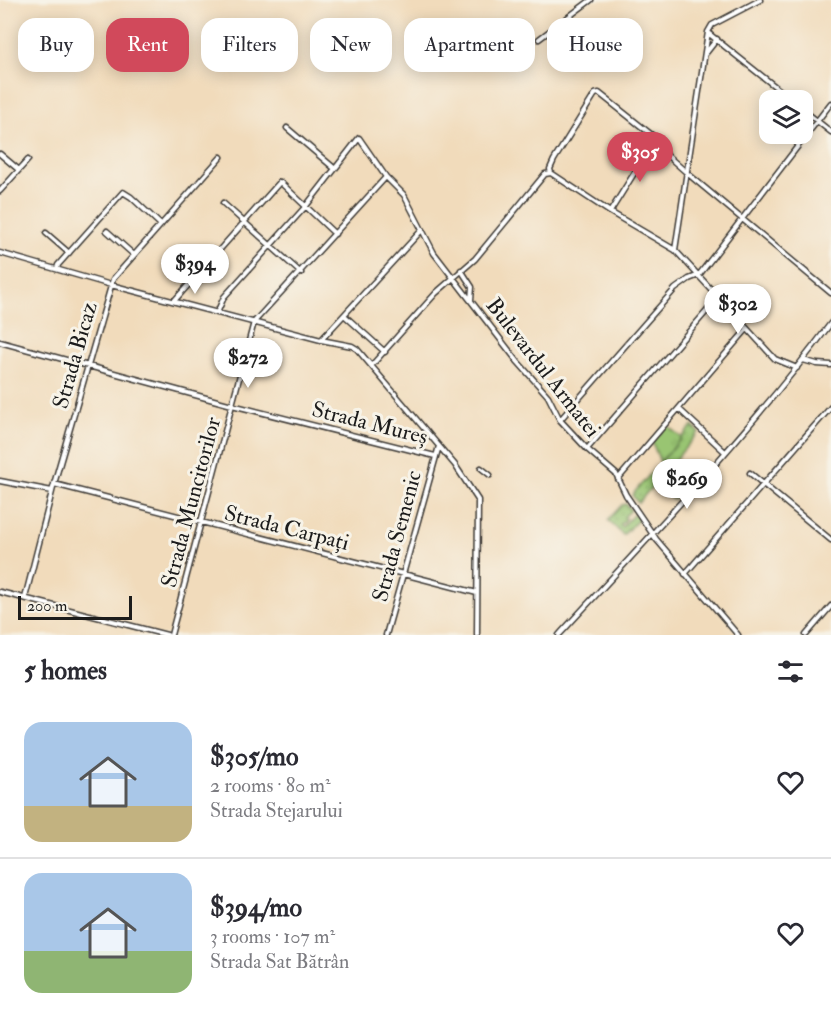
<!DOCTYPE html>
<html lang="en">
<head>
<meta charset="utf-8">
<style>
  :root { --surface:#fff; --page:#f2f2f3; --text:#2b2b33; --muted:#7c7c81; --line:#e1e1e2; --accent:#d1495b }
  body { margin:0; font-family:"IM FELL Double Pica",serif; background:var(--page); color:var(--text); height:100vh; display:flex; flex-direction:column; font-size:22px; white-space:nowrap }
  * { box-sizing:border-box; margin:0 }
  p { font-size:20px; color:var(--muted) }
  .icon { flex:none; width:33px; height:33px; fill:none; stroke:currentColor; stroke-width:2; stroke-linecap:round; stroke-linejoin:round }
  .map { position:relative; height:635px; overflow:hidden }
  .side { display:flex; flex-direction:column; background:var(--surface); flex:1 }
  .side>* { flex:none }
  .guide { position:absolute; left:18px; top:18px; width:795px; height:54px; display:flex; gap:12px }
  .tools { position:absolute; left:759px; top:90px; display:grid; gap:12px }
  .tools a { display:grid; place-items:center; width:54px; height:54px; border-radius:12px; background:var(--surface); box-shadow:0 3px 15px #0003; font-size:30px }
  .scale { position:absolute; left:18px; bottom:15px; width:114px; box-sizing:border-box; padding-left:6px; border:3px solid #1c1c1c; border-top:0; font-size:16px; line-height:21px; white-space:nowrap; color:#1c1c1c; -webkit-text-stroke:4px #f7f3e8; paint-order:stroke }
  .price { position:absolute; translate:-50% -51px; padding:0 14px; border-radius:21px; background:#fff; color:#222; font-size:20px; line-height:39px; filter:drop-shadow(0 2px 3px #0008) }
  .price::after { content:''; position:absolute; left:50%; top:36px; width:18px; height:14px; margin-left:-9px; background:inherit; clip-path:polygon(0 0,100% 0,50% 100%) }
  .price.active { background:var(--accent); color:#fff }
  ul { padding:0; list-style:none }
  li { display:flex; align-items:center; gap:18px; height:150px; padding:0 24px }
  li+li { border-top:2px solid var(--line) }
  li span { display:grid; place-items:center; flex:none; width:168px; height:120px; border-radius:18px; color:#555 }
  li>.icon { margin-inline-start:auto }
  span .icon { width:72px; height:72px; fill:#fffc; stroke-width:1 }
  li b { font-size:26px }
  h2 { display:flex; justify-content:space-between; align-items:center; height:72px; padding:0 24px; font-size:26px }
  .chip { padding:0 21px; border-radius:18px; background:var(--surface); box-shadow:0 3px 15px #0003; font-size:21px; line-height:54px }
  .chip.active { background:var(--accent); color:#fff }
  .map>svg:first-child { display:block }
  .grass { fill:url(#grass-dots); stroke:#5a7047; stroke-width:1.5 }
  .park { fill:url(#park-tufts); stroke:#5a7047; stroke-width:1.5 }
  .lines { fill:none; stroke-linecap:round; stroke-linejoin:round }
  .minor-casing { stroke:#3c3934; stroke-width:7 }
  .minor { stroke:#fff; stroke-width:4 }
  .labels { text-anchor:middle; stroke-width:6; stroke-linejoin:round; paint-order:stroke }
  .street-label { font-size:22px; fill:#1c1c1c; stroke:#f7f3e8 }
</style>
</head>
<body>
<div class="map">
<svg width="831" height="635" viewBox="0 0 831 635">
  <defs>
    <pattern id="grass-dots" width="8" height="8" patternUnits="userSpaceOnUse" patternTransform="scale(1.5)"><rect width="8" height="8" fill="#99c572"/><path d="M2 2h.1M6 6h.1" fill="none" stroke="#83a962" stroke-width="1.8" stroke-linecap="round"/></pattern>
    <pattern id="park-tufts" width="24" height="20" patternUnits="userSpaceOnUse" patternTransform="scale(1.5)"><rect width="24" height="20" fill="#99c572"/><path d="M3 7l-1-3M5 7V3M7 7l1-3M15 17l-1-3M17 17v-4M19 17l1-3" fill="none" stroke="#83a962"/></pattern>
  </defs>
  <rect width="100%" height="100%" fill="#f7f3e8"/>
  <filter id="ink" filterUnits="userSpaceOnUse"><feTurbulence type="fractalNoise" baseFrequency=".0167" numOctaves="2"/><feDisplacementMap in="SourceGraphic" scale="12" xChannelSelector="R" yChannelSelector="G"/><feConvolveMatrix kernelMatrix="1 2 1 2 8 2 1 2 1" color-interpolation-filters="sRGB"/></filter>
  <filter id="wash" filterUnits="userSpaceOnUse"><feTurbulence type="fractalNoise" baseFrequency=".008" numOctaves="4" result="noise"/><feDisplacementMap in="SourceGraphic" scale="24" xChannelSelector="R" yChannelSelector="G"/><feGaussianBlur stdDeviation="1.35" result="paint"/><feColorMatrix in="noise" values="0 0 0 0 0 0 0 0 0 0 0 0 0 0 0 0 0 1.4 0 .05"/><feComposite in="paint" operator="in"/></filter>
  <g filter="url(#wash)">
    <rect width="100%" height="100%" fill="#f1dbbb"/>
    <path class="grass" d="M692,426L699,432L638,503L632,495Z
      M626,504L631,510L624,517L626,519L620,525L622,527L634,514L639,519L623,535L608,520L622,505Z"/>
    <path class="park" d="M667,425L682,438L660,462L652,442Z
      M678,470L691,479L673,500L661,490Z"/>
  </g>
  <g filter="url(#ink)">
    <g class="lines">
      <defs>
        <path id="minor" d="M708,33L792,100
          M539,39L591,0
          M706,53L717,39
          M802,109L831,132
          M287,128L334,168
          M0,154L19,170
          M0,191L28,160
          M223,203L301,273
          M610,212L653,143
          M107,231L134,255
          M46,233L69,253
          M675,250L708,32L712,25L760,0
          M0,253L111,285L321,340L352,346L357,349L455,465L478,500L477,635
          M57,269L58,265L123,192L131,197L161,225
          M461,270L472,287L471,300
          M699,275L831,103
          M174,301L280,182L335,234
          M217,313L224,297L306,206L359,138L386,177L404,195L434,253L518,362L548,396L560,420L587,449L616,474L626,495L656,539L738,635
          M344,315L385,352
          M321,340L421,231
          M0,342L232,405L435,456
          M803,360L817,364L831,365
          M372,365L436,293L475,259L545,174L551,173
          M797,368L775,359L675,250L610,212L551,173L550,169L554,160L595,94L599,93L652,135L654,139L653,143L687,173L831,293
          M679,409L724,451
          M560,420L675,289L689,279L699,275
          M587,449L719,297
          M481,468L490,475
          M750,473L831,540
          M618,479L747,329
          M0,481L52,491
          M54,484L477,593
          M685,574L831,407
          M0,592L167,635
          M25,598L54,484L113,279L221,157
          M171,635L254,322L386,177
          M386,635L439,446
          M559,635C652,534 749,433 831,323
          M806,635L831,606"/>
      </defs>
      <use href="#minor" class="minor-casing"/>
      <use href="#minor" class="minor"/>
    </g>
  </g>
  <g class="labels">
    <g class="street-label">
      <text transform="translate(74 355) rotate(-74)" y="8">Strada Bicaz</text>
      <text transform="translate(544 367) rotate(52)" y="8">Bulevardul Armatei</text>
      <text transform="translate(370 422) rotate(14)" y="8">Strada Mureș</text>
      <text transform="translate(190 502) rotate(-75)" y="8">Strada Muncitorilor</text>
      <text transform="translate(287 527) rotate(14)" y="8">Strada Carpați</text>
      <text transform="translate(396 536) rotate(-75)" y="8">Strada Semenic</text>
    </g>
  </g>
</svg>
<div class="tools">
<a><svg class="icon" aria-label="layers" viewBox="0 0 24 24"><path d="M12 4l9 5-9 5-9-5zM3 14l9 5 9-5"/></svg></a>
</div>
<div class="scale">200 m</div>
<b class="price active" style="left:640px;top:183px">$305</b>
<b class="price" style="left:195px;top:295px">$394</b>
<b class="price" style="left:738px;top:335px">$302</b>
<b class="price" style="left:248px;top:389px">$272</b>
<b class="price" style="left:687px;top:510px">$269</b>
<div class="guide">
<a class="chip">Buy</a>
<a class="chip active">Rent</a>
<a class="chip">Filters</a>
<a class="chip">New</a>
<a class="chip">Apartment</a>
<a class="chip">House</a>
</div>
</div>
<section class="side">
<h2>5 homes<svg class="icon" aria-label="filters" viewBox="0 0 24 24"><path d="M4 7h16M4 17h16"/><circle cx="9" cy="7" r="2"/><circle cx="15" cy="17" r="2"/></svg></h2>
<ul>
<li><span style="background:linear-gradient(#a9c7e8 70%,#c2b280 0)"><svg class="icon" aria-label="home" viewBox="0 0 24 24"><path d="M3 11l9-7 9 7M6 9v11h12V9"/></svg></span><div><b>$305/mo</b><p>2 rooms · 80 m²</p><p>Strada Stejarului</p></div><svg class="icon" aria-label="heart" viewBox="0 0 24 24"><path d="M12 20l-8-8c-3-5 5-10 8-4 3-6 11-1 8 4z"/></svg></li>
<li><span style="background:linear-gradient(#a9c7e8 65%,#8fb573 0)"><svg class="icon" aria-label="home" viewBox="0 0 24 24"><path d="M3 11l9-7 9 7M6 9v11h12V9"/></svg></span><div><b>$394/mo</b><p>3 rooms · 107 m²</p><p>Strada Sat Bătrân</p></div><svg class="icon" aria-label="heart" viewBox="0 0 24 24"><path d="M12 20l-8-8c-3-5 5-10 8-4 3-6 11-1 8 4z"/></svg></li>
</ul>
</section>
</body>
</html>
